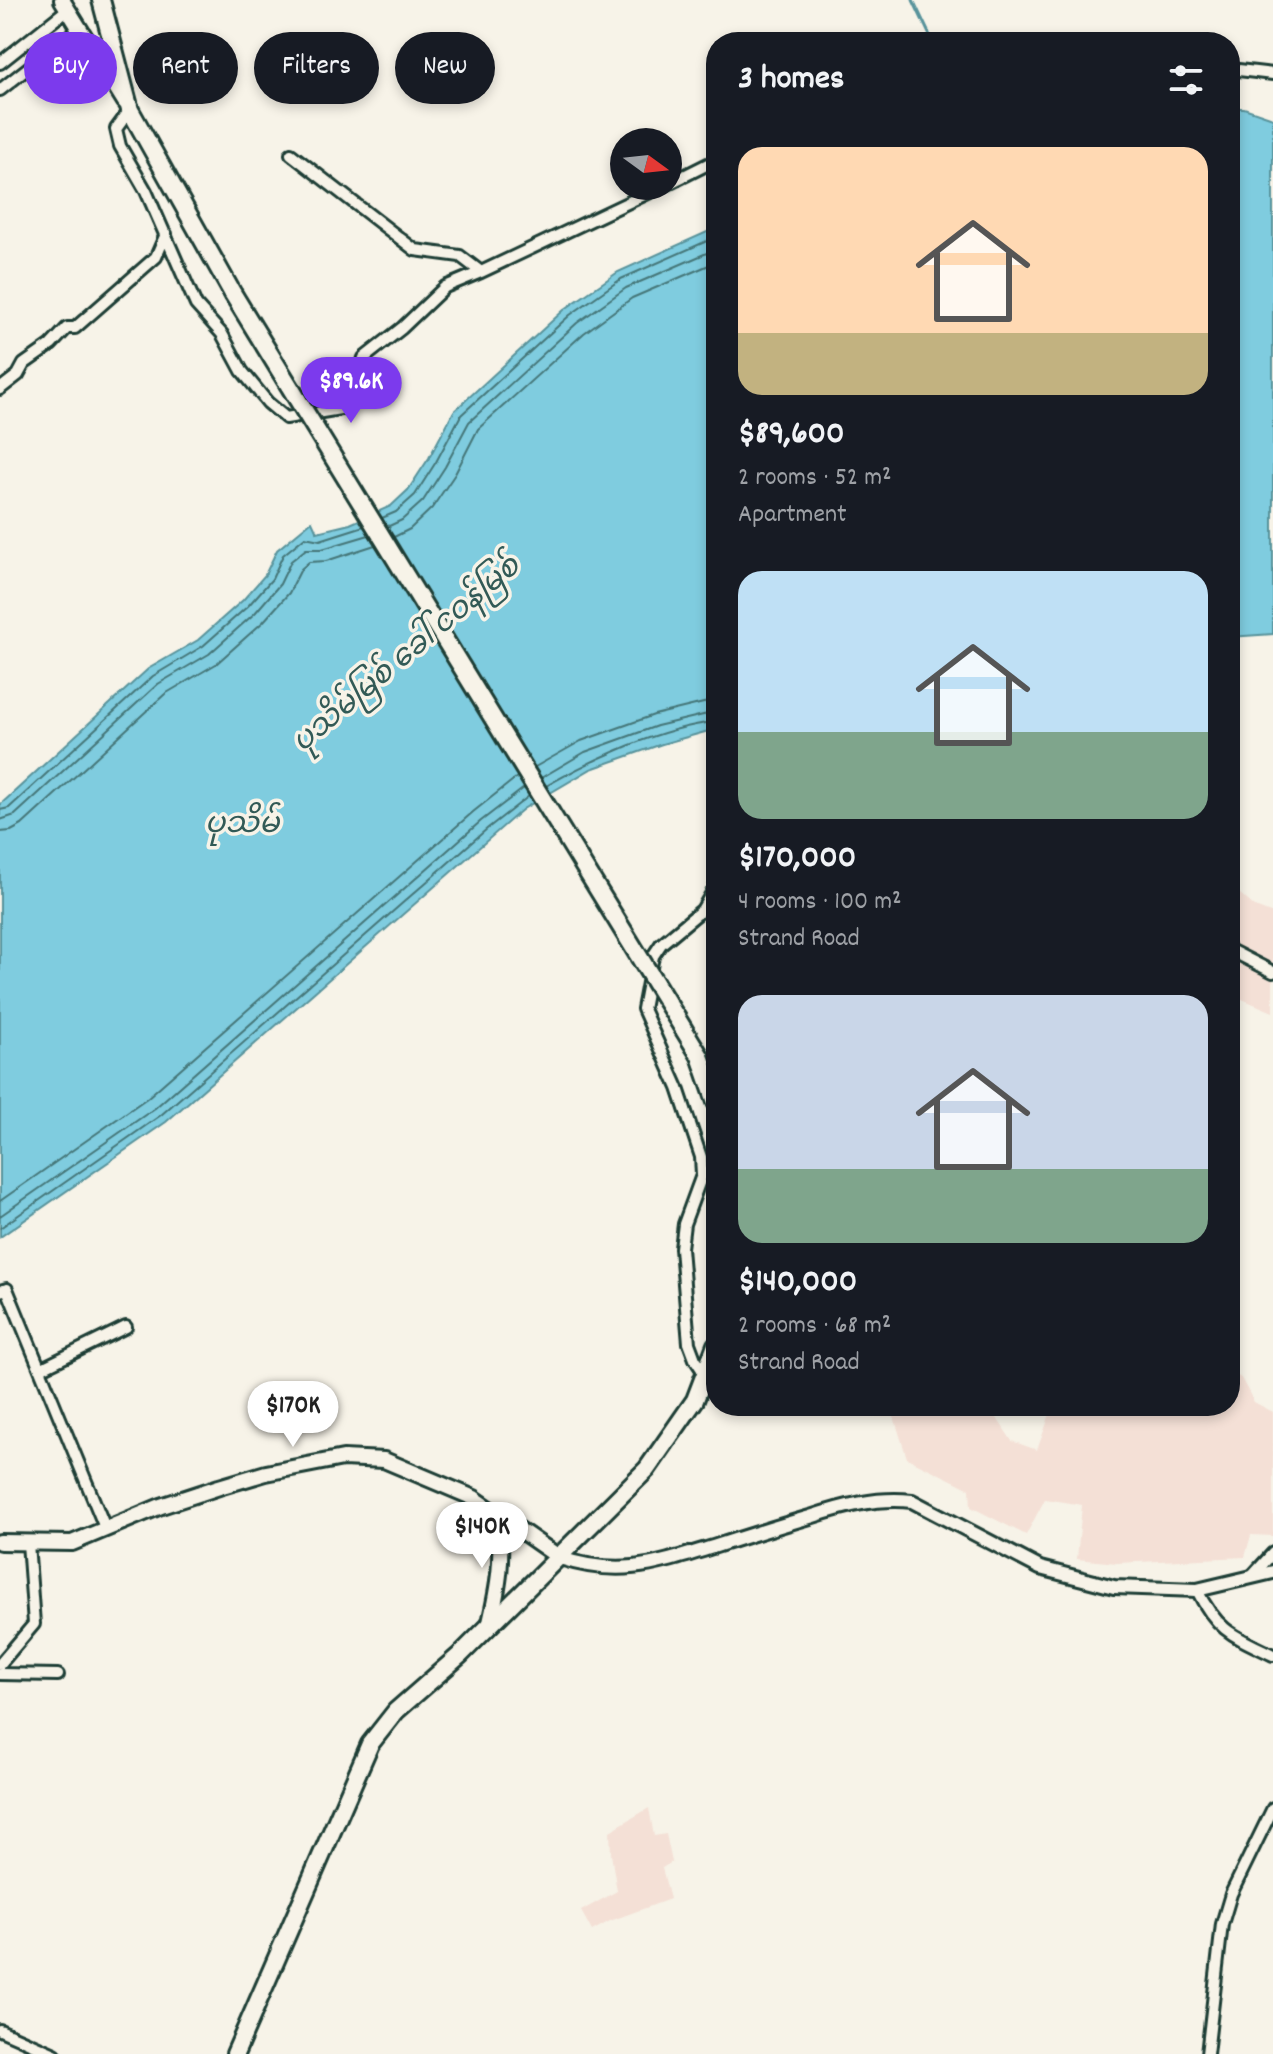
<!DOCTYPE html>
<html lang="en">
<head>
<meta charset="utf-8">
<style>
  :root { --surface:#171b24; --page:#242831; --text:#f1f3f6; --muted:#9ea1a6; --accent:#7c3aed }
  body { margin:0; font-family:Dekko,"Noto Sans Myanmar",sans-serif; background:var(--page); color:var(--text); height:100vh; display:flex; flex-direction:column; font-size:30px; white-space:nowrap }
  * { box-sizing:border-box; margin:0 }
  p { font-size:26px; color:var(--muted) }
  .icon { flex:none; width:44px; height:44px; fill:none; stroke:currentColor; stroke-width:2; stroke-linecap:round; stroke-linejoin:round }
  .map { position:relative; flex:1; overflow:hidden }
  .panel { position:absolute; left:706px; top:32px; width:534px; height:1384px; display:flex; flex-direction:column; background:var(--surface); border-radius:32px; box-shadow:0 4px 12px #0003 }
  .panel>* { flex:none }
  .banner { position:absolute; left:24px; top:32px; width:562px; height:72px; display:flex; gap:16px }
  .needle { width:52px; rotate:105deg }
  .fabs { position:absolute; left:610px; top:128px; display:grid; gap:16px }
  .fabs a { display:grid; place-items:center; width:72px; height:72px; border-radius:50%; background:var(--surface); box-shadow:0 4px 12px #0003; font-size:40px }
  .price { position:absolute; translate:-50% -68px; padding:0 18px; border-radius:28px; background:#fff; color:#222; font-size:26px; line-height:52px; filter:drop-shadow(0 2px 4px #0008) }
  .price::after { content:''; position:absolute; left:50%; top:48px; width:24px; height:18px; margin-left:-12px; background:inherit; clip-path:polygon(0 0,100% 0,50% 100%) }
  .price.selected { background:var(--accent); color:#fff }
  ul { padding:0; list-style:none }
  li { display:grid; align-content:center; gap:16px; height:424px; padding:0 32px }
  li span { display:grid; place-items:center; height:248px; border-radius:24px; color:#555 }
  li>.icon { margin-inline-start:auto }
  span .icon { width:144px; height:144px; fill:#fffc; stroke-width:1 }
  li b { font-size:34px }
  h2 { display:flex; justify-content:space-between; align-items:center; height:96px; padding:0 32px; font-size:34px }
  .chip { padding:0 28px; border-radius:36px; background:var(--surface); box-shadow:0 4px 12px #0003; font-size:28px; line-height:72px }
  .chip.selected { background:var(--accent); color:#fff }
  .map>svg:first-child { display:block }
  .built { fill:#f4e0d6 }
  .water { fill:#7fccdf; stroke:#59939b; stroke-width:2 }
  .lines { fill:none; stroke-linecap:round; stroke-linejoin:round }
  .shore { stroke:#457678; stroke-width:2 }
  .stream { stroke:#59939b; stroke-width:3 }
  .minor-casing { stroke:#1f3d34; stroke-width:16 }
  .tertiary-casing { stroke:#1f3d34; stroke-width:18 }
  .secondary-casing { stroke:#1f3d34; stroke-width:20 }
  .trunk-casing { stroke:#1f3d34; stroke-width:22 }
  .minor { stroke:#f7f3e8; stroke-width:10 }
  .tertiary { stroke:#f7f3e8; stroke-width:12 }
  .secondary { stroke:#f7f3e8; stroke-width:14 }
  .trunk { stroke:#f7f3e8; stroke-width:16 }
  .trunk-bridge-casing { stroke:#1f3d34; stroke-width:22; stroke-linecap:butt }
  .trunk-bridge { stroke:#f7f3e8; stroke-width:16 }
  .labels { text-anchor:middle; stroke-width:7; stroke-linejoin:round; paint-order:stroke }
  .water-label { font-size:30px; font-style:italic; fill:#325a56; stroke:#f7f3e8 }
</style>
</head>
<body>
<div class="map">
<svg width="1273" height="2054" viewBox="0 0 1273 2054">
  <rect width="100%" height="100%" fill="#f7f3e8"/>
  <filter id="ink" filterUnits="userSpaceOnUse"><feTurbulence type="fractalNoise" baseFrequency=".0125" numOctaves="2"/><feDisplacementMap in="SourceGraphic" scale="16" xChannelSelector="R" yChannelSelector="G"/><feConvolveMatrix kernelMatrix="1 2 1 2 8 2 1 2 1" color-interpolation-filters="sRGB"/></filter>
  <g filter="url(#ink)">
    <path class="built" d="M1230,885L1255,907L1273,914V1012L1230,994Z
      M1230,1372L1241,1378L1254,1402L1273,1412V1536L1251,1535L1245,1557L1117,1563L1077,1559L1082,1505L1045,1499L1026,1535L971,1507L970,1489L907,1458L894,1417L859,1416L858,1406H989L1012,1441L1037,1450L1053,1406H1230Z
      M649,1808L654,1836L666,1834L672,1862L662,1868L670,1899L610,1921L592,1931L581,1911L617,1891L611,1854L610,1831Z"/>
    <path class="water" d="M1230,108H1244L1273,118V634L1230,637Z
      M716,228V729L662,744L591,769L523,809L166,1122L0,1237V805L148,669L198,640L243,600L265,575L277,550L312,521L317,532L350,524L391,506L408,490L429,458L454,411L565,309L618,272Z"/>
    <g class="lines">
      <path class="shore" d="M382,518L396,512L415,495L436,462L461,415L570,315L621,279L716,237
        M387,527L402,520L423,501L445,467L469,422L577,323L626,288L716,249
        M394,537L410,529L432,508L455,474L478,429L584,333L632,298L716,262
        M535,767L581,741L654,715L716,700
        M541,778L585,752L657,726L716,712
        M546,786C593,759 662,727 716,722
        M0,810L9,808L153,676L203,646L248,606L272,579L283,555L305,537L320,540L364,526
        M0,820L15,815L158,684L209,654L255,613L280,584L291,561L306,549H322L369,535
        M0,832L11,831L22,825L165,694L216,664L263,622L289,593L301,569L309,562L326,561L375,545
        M0,1201L147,1098L473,812L517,777
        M0,1216L155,1108L481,821L524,788
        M0,1228L161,1115L488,828L529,796"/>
      <path class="stream" d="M913,0L933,42"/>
      <defs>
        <path id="minor" d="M0,63L68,9
          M1230,69L1273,74
          M0,90L79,28
          M130,110L116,129L120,146L146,191L196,305L222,334L242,371L268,403L286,418L346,408L364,358L402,328L445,287L481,272L460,256L415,250L291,154
          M668,184L716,160
          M481,272L663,186
          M0,389L18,375L24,364L51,345L67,328H75L156,257L166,234
          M1230,950L1273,972
          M0,1291L7,1289L106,1530
          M40,1369L126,1327
          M705,1374L695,1359L689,1343L681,1248L684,1224L702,1175L701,1157L678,1088L643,1009L653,956L661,944L702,910L716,886
          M1252,1576L1273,1553
          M1197,1590C1217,1631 1234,1636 1273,1655
          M0,1664L34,1624L28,1543
          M0,1674L58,1675
          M0,2030L55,2054
          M1207,2054L1222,1924L1231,1894L1273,1808"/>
        <path id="tertiary" d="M560,1558C621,1578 657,1564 716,1546C747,1536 779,1526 810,1517C843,1506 877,1497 912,1501L1040,1568L1114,1587L1197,1590L1273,1572"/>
        <path id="secondary" d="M62,0L125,102
          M0,1542L72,1543L161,1506L219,1487L266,1473L343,1458L384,1460L474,1498L560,1558
          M489,1627C499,1585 504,1556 497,1514"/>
        <path id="trunk" d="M101,0L130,110L233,294
          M700,1056L716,1102
          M235,2054L370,1744L396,1711L460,1655L647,1469L695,1400L716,1345"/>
      </defs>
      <use href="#minor" class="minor-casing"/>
      <use href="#tertiary" class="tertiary-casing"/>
      <use href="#secondary" class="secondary-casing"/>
      <use href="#trunk" class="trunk-casing"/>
      <use href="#minor" class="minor"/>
      <use href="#tertiary" class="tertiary"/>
      <use href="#secondary" class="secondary"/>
      <use href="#trunk" class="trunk"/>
      <defs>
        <path id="trunk-bridge" d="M233,294L700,1056"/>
      </defs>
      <use href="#trunk-bridge" class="trunk-bridge-casing"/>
      <use href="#trunk-bridge" class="trunk-bridge"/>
    </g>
  </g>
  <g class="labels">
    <g class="water-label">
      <text transform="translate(405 653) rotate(-40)" y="10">ပုသိမ်မြစ် ခေါ် ငဝန်မြစ်</text>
      <text x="242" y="832">ပုသိမ်</text>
    </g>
  </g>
</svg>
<div class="fabs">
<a><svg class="needle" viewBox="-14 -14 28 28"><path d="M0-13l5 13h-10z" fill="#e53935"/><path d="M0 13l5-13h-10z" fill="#9ea1a6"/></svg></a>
</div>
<b class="price selected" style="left:351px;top:425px">$89.6K</b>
<b class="price" style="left:293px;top:1449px">$170K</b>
<b class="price" style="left:482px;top:1570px">$140K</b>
<div class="banner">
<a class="chip selected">Buy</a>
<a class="chip">Rent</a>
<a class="chip">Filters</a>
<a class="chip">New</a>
</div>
<section class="panel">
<h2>3 homes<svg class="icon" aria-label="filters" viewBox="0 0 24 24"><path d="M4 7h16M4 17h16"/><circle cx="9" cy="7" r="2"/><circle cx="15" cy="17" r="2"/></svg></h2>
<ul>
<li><span style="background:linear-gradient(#ffd9b3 75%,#c2b280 0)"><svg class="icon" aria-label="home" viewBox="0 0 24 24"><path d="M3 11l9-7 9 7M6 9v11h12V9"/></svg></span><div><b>$89,600</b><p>2 rooms · 52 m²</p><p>Apartment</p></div></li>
<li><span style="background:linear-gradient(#bfe0f5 65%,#7fa58c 0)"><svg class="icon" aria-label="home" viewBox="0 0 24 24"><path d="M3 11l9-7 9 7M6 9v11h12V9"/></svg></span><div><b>$170,000</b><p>4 rooms · 100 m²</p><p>Strand Road</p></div></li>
<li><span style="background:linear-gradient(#c9d6e8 70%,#7fa58c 0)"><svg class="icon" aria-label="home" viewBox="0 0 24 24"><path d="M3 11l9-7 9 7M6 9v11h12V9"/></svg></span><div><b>$140,000</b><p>2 rooms · 68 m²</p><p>Strand Road</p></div></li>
</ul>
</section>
</div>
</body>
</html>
